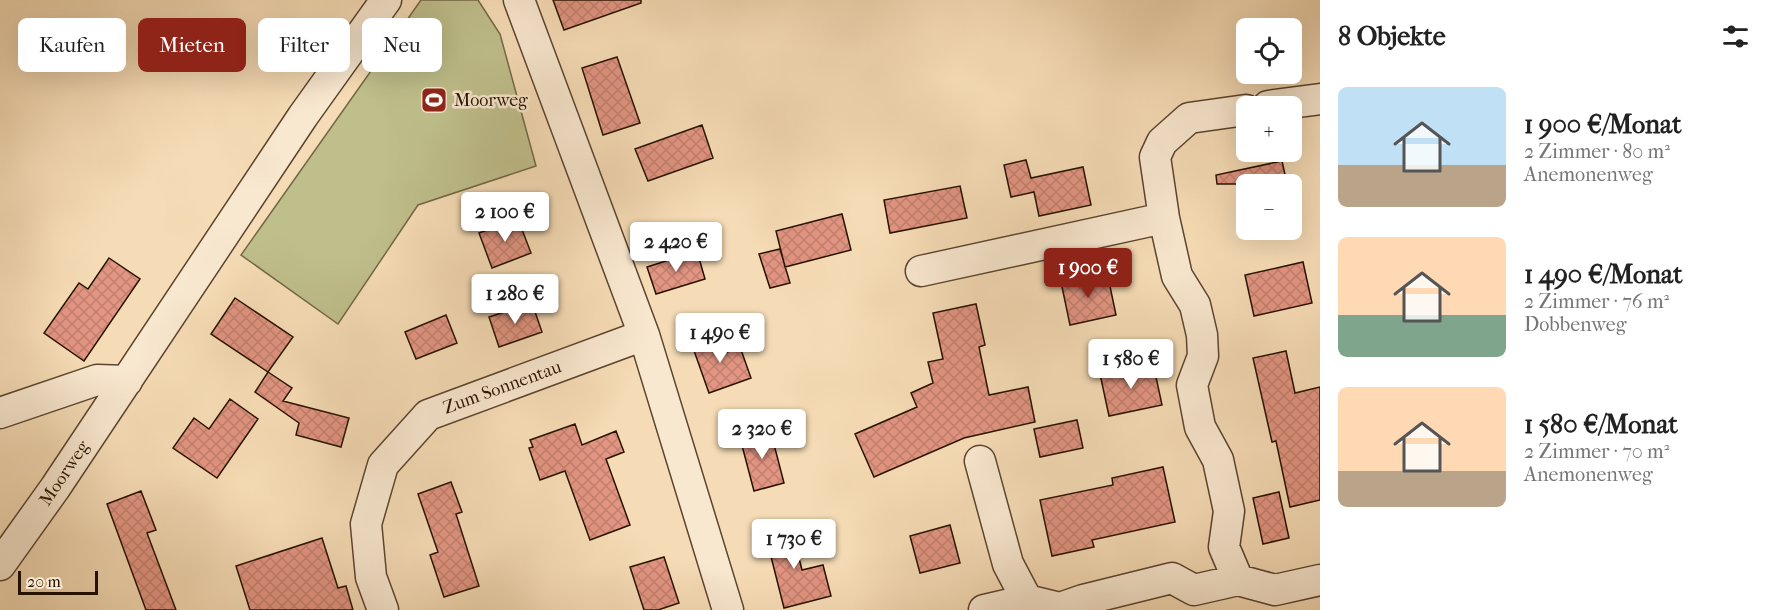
<!DOCTYPE html>
<html lang="de">
<head>
<meta charset="utf-8">
<style>
  :root { --surface:#fff; --page:#f2f2f2; --text:#222; --muted:#767676; --accent:#8f2418 }
  body { margin:0; font-family:"IM FELL French Canon",serif; background:var(--page); color:var(--text); height:100vh; display:flex; flex-direction:column; font-size:22px; white-space:nowrap }
  * { box-sizing:border-box; margin:0 }
  p { font-size:20px; color:var(--muted) }
  .icon { flex:none; width:33px; height:33px; fill:none; stroke:currentColor; stroke-width:2; stroke-linecap:round; stroke-linejoin:round }
  .map { position:relative; flex:1; overflow:hidden }
  .side { display:flex; flex-direction:column; background:var(--surface); width:450px }
  .side>* { flex:none }
  .hud { position:absolute; left:18px; top:18px; width:570px; height:54px; display:flex; gap:12px }
  .controls { position:absolute; left:1236px; top:18px; display:grid; gap:12px }
  .controls a { display:grid; place-items:center; width:66px; height:66px; border-radius:9px; background:var(--surface); box-shadow:0 6px 24px #0002; font-size:30px }
  .scale { position:absolute; left:18px; bottom:15px; width:80px; box-sizing:border-box; padding-left:6px; border:3px solid #271200; border-top:0; font-size:16px; line-height:21px; white-space:nowrap; color:#271200; -webkit-text-stroke:4px #f9e8d0; paint-order:stroke }
  .price { position:absolute; translate:-50% -51px; padding:0 14px; border-radius:6px; background:#fff; color:#222; font-size:20px; line-height:39px; filter:drop-shadow(0 2px 3px #0008) }
  .price::after { content:''; position:absolute; left:50%; top:36px; width:18px; height:14px; margin-left:-9px; background:inherit; clip-path:polygon(0 0,100% 0,50% 100%) }
  .price.on { background:var(--accent); color:#fff }
  ul { padding:0; list-style:none }
  li { display:flex; align-items:center; gap:18px; height:150px; padding:0 18px }
  li span { display:grid; place-items:center; flex:none; width:168px; height:120px; border-radius:9px; color:#555 }
  li>.icon { margin-inline-start:auto }
  span .icon { width:72px; height:72px; fill:#fffc; stroke-width:1 }
  li b { font-size:26px }
  h2 { display:flex; justify-content:space-between; align-items:center; height:72px; padding:0 18px; font-size:26px }
  .tag { padding:0 21px; border-radius:9px; background:var(--surface); box-shadow:0 6px 24px #0002; font-size:21px; line-height:54px }
  .tag.on { background:var(--accent); color:#fff }
  main { display:flex; flex:1; min-height:0 }
  .map>svg:first-child { display:block }
  .green { fill:#bfbf8c; stroke:#736846; stroke-width:1.5 }
  .building { fill:url(#building-cross-hatch); stroke:#271200; stroke-width:1.5 }
  .lines { fill:none; stroke-linecap:round; stroke-linejoin:round }
  .minor-casing { stroke:#5b442e; stroke-width:33 }
  .minor { stroke:#f9e8d0; stroke-width:30 }
  .labels { text-anchor:middle; stroke-width:5; stroke-linejoin:round; paint-order:stroke }
  .poi-label { font-size:18px; fill:#271200; stroke:#f9e8d0; text-anchor:start }
  .street-label { font-size:18px; fill:#271200; stroke:#f9e8d0 }
</style>
</head>
<body>
<main>
<div class="map">
<svg width="1320" height="610" viewBox="0 0 1320 610">
  <defs>
    <pattern id="building-cross-hatch" width="8" height="8" patternUnits="userSpaceOnUse" patternTransform="scale(1.5)"><rect width="8" height="8" fill="#e29582"/><path d="M0 0l8 8M0 8l8-8" fill="none" stroke="#c27f6e"/></pattern>
  </defs>
  <rect width="100%" height="100%" fill="#f6dcb6"/>
  <filter id="stains"><feTurbulence type="fractalNoise" baseFrequency=".00333" numOctaves="4"/><feColorMatrix values="0 0 0 0 .2 0 0 0 0 .09 0 0 0 0 .02 0 0 0 .5 -.17"/></filter>
  <radialGradient id="worn" r=".72"><stop offset=".6" stop-color="#630" stop-opacity="0"/><stop offset="1" stop-color="#630" stop-opacity=".3"/></radialGradient>
  <path class="green" d="M421,0H478L500,34L536,166L418,205L338,324L241,255Z"/>
  <path class="building" d="M553,0H641V3L564,30Z
    M617,57L640,123L603,135L582,68Z
    M702,125L713,158L648,181L635,149Z
    M1026,160L1031,178L1083,167L1091,205L1039,216L1034,192L1011,197L1004,165Z
    M1282,161L1287,184H1217L1216,175Z
    M960,186L967,218L890,233L884,200Z
    M842,214L851,250L785,267L776,231Z
    M518,219L531,253L492,268L479,233Z
    M780,249L790,283L770,288L759,254Z
    M697,251L705,279L656,294L647,267Z
    M109,258L140,279L84,361L44,333L79,283L88,289Z
    M1303,262L1312,303L1254,316L1245,275Z
    M1107,272L1116,315L1070,325L1061,282Z
    M235,298L293,337L268,372L211,334Z
    M532,303L542,332L499,347L489,317Z
    M976,304L985,345L979,347L989,395L1028,387L1035,422L964,438L874,477L855,434L917,407L911,393L933,383L928,362L943,359L933,313Z
    M446,315L457,343L416,359L405,332Z
    M721,335L727,352L740,347L751,378L709,393L692,345Z
    M1286,351L1295,393L1320,387V500L1290,507L1276,441L1272,442L1253,358Z
    M1153,363L1162,405L1109,416L1100,374Z
    M268,372L292,388L283,401L349,418L341,447L296,435L299,423L255,392Z
    M230,399L258,419L217,478L173,448L194,418L209,429Z
    M1077,420L1083,448L1040,457L1034,429Z
    M575,424L582,445L616,431L624,452L606,459L630,525L590,540L565,471L540,480L529,448L533,447L530,440Z
    M770,429L784,483L754,491L740,438Z
    M1163,467L1175,522L1092,540L1094,547L1052,556L1040,500L1113,485L1112,478Z
    M451,482L462,512L456,514L479,586L444,597L430,555L438,552L418,494Z
    M141,491L156,530L147,533L176,610H146L107,504Z
    M1279,492L1289,538L1263,544L1253,498Z
    M790,523L802,570L823,565L831,596L784,608L764,529Z
    M950,525L960,563L920,573L910,536Z
    M322,538L338,588L346,586L353,610H250L236,566Z
    M664,557L679,603L658,610H644L630,567Z"/>
  <g class="lines">
    <defs>
      <path id="minor" d="M519,0L644,335L728,610
        M1268,106L1320,99
        M921,271L1164,218
        M0,413L97,380L127,381
        M980,461L1008,564L1027,600
        M0,565L55,488L303,116L386,0
        M1238,580L1224,547L1229,511L1218,460L1200,427L1192,385L1203,356L1202,335L1195,305L1177,276L1164,218L1155,157L1162,142L1189,118L1246,110
        M383,610L371,577L366,524L383,465L428,415L644,335
        M984,610L1027,600L1060,608L1083,600L1172,578L1194,590L1238,580L1275,590L1320,580"/>
    </defs>
    <use href="#minor" class="minor-casing"/>
    <use href="#minor" class="minor"/>
  </g>
  <defs>
    <symbol id="stadium-square" viewBox="-11 -11 22 22"><rect x="-9" y="-9" width="18" height="18" rx="4" fill="#8f2418" stroke="#f9e8d0"/><path d="M0-5a6.5 5 0 1 0 0 10a6.5 5 0 1 0 0-10ZM-3.5-1.8h7v3.6h-7Z" fill="#fff"/></symbol>
  </defs>
  <g fill-rule="evenodd">
    <use href="#stadium-square" x="419" y="85" width="30" height="30"/>
  </g>
  <g class="labels">
    <g class="poi-label">
      <text x="454" y="106">Moorweg</text>
    </g>
    <g class="street-label">
      <text transform="translate(502 387) rotate(-20)" y="6">Zum Sonnentau</text>
      <text transform="translate(64 473) rotate(-56)" y="6">Moorweg</text>
    </g>
  </g>
  <rect width="100%" height="100%" filter="url(#stains)"/>
  <rect width="100%" height="100%" fill="url(#worn)"/>
</svg>
<div class="controls">
<a><svg class="icon" aria-label="locate" viewBox="0 0 24 24"><circle cx="12" cy="12" r="6"/><path d="M12 2v4M12 18v4M2 12h4M18 12h4"/></svg></a>
<a>+</a>
<a>−</a>
</div>
<div class="scale">20 m</div>
<b class="price" style="left:505px;top:243px">2 100 €</b>
<b class="price" style="left:676px;top:273px">2 420 €</b>
<b class="price on" style="left:1088px;top:299px">1 900 €</b>
<b class="price" style="left:515px;top:325px">1 280 €</b>
<b class="price" style="left:720px;top:364px">1 490 €</b>
<b class="price" style="left:1131px;top:390px">1 580 €</b>
<b class="price" style="left:762px;top:460px">2 320 €</b>
<b class="price" style="left:794px;top:570px">1 730 €</b>
<div class="hud">
<a class="tag">Kaufen</a>
<a class="tag on">Mieten</a>
<a class="tag">Filter</a>
<a class="tag">Neu</a>
</div>
</div>
<section class="side">
<h2>8 Objekte<svg class="icon" aria-label="filters" viewBox="0 0 24 24"><path d="M4 7h16M4 17h16"/><circle cx="9" cy="7" r="2"/><circle cx="15" cy="17" r="2"/></svg></h2>
<ul>
<li><span style="background:linear-gradient(#bfe0f5 65%,#b9a48a 0)"><svg class="icon" aria-label="home" viewBox="0 0 24 24"><path d="M3 11l9-7 9 7M6 9v11h12V9"/></svg></span><div><b>1 900 €/Monat</b><p>2 Zimmer · 80 m²</p><p>Anemonenweg</p></div></li>
<li><span style="background:linear-gradient(#ffd9b3 65%,#7fa58c 0)"><svg class="icon" aria-label="home" viewBox="0 0 24 24"><path d="M3 11l9-7 9 7M6 9v11h12V9"/></svg></span><div><b>1 490 €/Monat</b><p>2 Zimmer · 76 m²</p><p>Dobbenweg</p></div></li>
<li><span style="background:linear-gradient(#ffd9b3 70%,#b9a48a 0)"><svg class="icon" aria-label="home" viewBox="0 0 24 24"><path d="M3 11l9-7 9 7M6 9v11h12V9"/></svg></span><div><b>1 580 €/Monat</b><p>2 Zimmer · 70 m²</p><p>Anemonenweg</p></div></li>
</ul>
</section>
</main>
</body>
</html>
